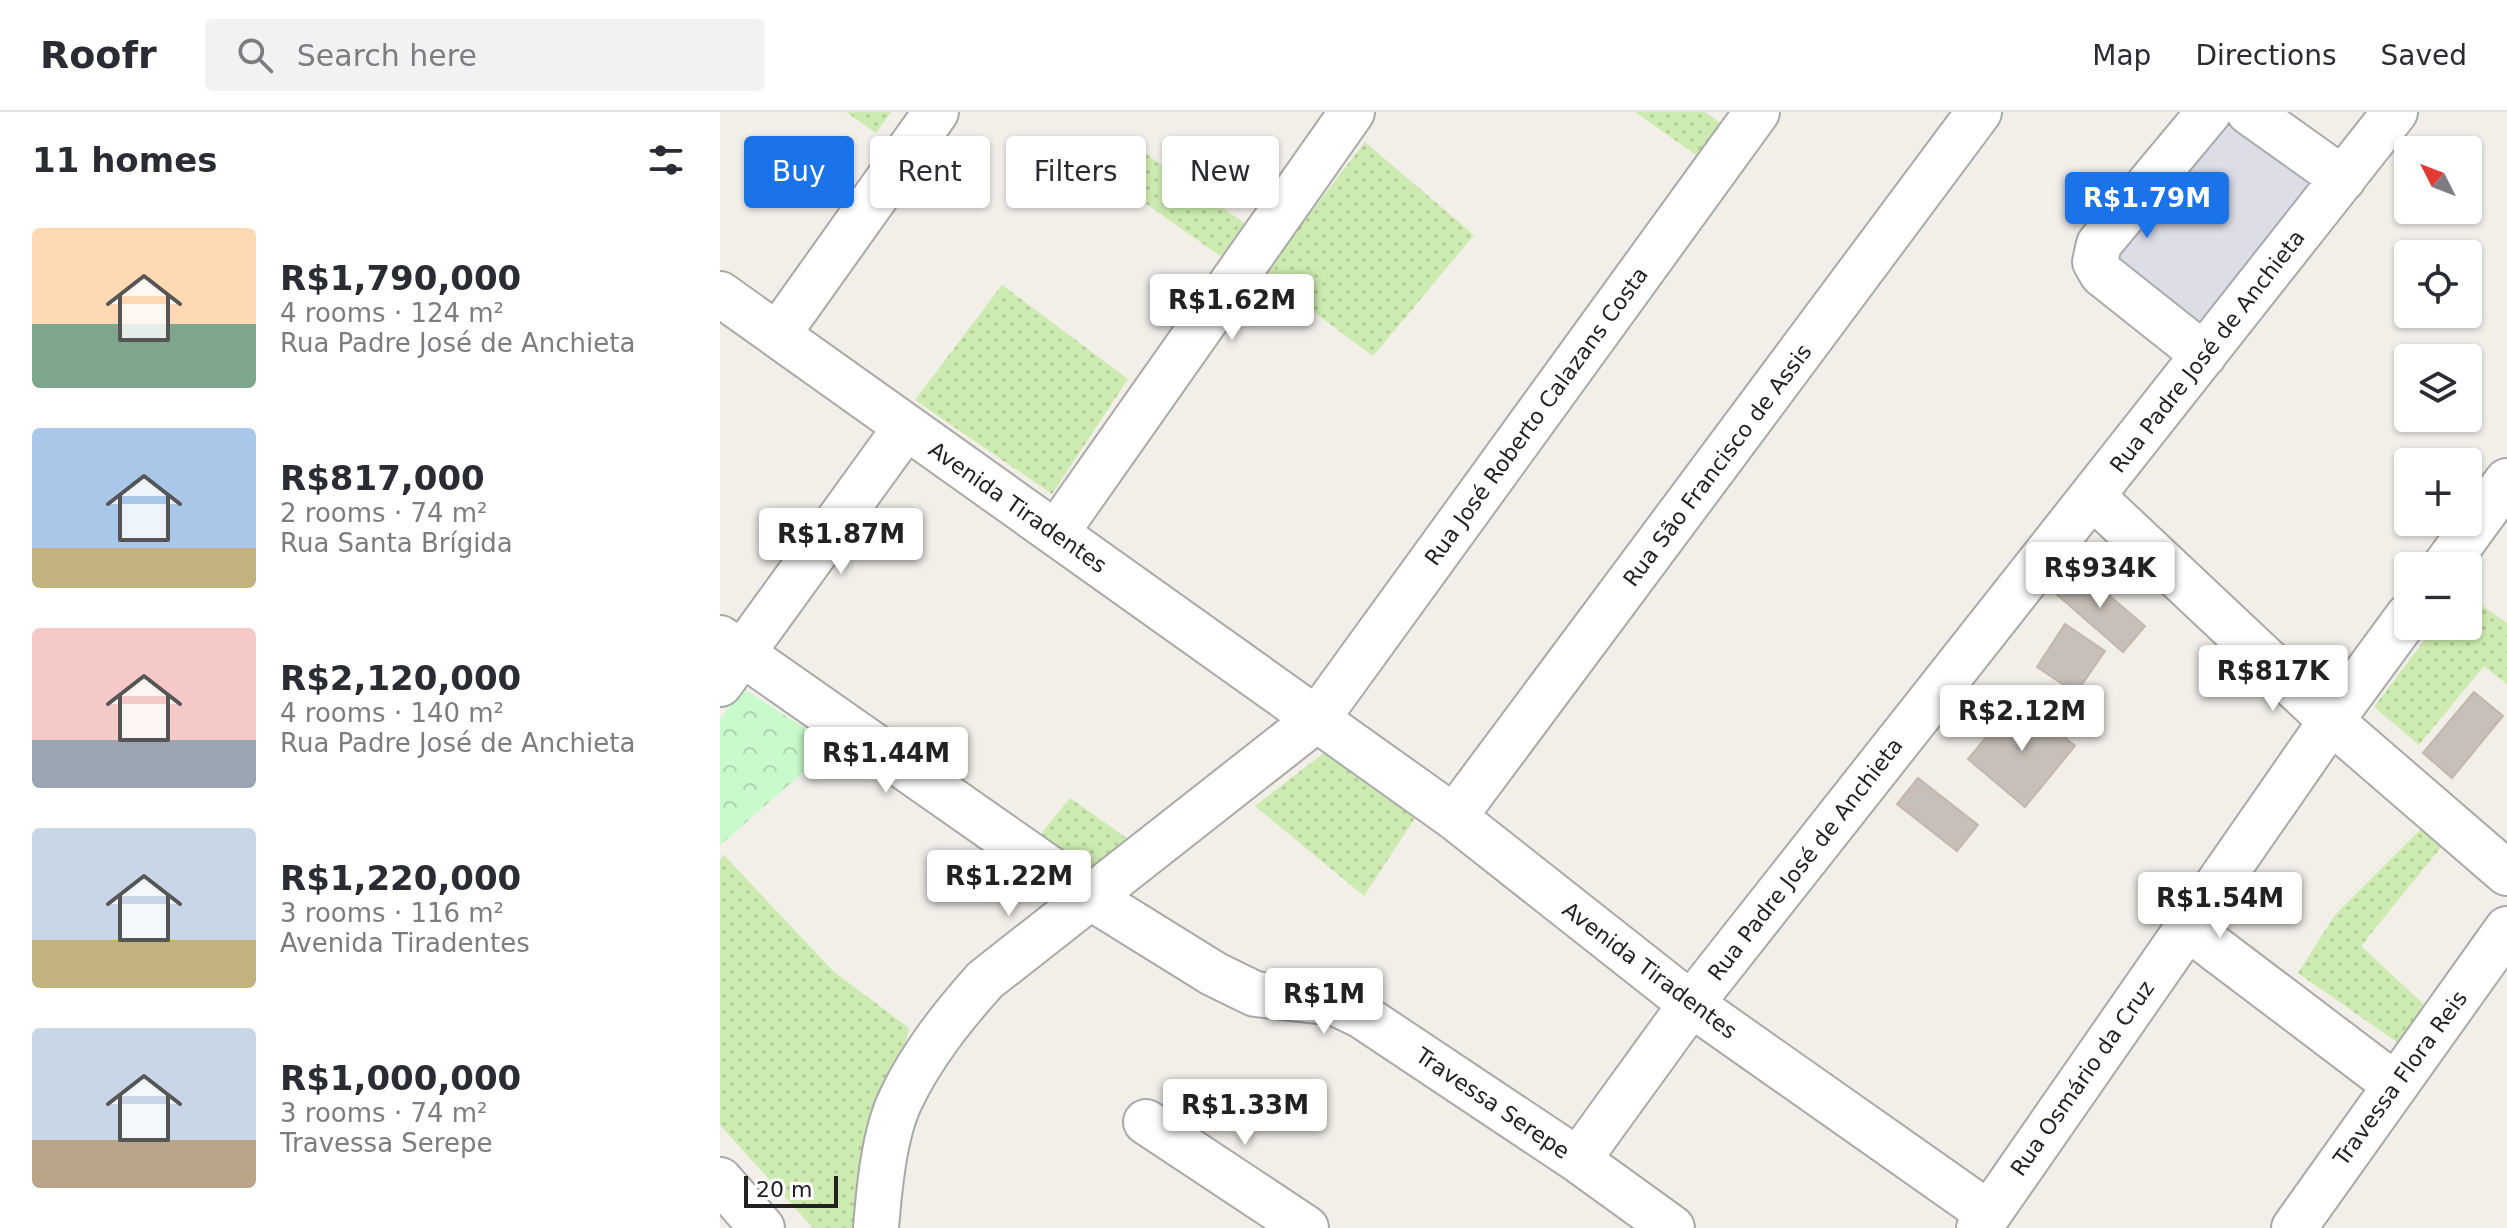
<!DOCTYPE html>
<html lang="en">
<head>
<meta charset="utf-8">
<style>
  :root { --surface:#fff; --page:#f2f2f3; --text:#2b2b33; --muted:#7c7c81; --line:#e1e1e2; --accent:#1a73e8 }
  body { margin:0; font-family:"DejaVu Sans",sans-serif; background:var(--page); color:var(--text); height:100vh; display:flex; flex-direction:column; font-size:30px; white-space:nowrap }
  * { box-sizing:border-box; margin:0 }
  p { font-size:26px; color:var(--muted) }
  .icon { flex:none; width:44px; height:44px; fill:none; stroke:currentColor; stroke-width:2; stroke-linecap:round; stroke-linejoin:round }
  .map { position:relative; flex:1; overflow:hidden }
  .details { display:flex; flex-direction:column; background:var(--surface); width:720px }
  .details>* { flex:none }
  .top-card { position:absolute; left:24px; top:24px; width:760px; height:72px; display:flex; gap:16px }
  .needle { width:52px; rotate:312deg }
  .buttons { position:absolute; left:1674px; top:24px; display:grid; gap:16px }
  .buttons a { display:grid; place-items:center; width:88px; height:88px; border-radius:8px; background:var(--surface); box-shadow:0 2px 6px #0004; font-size:40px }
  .scale { position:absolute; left:24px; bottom:20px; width:94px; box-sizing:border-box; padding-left:8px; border:4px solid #222; border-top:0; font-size:22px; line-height:28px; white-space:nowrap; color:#222; -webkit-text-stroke:6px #fff; paint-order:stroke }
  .price { position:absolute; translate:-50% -68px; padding:0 18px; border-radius:8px; background:#fff; color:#222; font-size:26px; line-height:52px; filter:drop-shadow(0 2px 4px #0008) }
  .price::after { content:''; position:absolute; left:50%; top:48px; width:24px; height:18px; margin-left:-12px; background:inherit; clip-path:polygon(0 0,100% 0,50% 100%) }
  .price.on { background:var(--accent); color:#fff }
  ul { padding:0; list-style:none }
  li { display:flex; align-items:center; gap:24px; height:200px; padding:0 32px }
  li span { display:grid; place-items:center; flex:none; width:224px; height:160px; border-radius:8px; color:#555 }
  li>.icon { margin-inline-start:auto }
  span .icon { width:96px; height:96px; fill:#fffc; stroke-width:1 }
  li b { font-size:34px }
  h2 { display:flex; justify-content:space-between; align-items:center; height:96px; padding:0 32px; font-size:34px }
  .pill { padding:0 28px; border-radius:8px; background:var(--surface); box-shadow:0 2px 6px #0004; font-size:28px; line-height:72px }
  .pill.on { background:var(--accent); color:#fff }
  header { display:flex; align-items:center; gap:48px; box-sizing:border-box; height:112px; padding:0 40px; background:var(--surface); border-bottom:2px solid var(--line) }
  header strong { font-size:38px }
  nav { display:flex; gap:44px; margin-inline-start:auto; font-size:28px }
  .search { width:560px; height:72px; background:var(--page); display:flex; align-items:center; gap:20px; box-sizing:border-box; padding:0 28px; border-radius:8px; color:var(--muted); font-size:30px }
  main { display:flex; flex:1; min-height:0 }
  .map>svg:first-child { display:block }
  .grass { fill:url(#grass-dots) }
  .park { fill:url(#park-crowns) }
  .plaza { fill:#dddde8 }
  .building { fill:#c7bfb8; stroke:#c4b6ab; stroke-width:2 }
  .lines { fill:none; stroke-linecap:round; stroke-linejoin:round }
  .minor-casing { stroke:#a9a9a9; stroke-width:48 }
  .minor { stroke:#fff; stroke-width:44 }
  .labels { text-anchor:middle; stroke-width:6; stroke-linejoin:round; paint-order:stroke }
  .street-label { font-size:22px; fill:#222; stroke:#fff }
</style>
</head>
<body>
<header>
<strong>Roofr</strong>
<div class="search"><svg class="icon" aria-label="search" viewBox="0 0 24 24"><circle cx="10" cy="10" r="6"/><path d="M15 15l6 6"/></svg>Search here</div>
<nav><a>Map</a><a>Directions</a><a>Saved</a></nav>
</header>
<main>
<section class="details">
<h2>11 homes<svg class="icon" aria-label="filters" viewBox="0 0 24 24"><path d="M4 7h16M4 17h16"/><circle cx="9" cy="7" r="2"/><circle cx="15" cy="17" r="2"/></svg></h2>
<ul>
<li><span style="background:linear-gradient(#ffd9b3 60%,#7fa58c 0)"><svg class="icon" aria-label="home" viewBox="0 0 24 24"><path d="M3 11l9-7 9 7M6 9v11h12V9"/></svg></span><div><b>R$1,790,000</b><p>4 rooms · 124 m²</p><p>Rua Padre José de Anchieta</p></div></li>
<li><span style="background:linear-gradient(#a9c7e8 75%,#c2b280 0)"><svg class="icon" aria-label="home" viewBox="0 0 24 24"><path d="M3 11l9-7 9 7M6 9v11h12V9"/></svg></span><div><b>R$817,000</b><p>2 rooms · 74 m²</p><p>Rua Santa Brígida</p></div></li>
<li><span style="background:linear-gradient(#f6c9c9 70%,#9aa5b1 0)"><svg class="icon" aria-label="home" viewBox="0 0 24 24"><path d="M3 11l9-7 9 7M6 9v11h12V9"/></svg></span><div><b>R$2,120,000</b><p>4 rooms · 140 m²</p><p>Rua Padre José de Anchieta</p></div></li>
<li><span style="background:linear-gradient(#c9d6e8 70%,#c2b280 0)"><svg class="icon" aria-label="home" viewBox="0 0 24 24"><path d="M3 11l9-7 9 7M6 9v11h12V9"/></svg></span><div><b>R$1,220,000</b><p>3 rooms · 116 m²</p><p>Avenida Tiradentes</p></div></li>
<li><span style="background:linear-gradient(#c9d6e8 70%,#b9a48a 0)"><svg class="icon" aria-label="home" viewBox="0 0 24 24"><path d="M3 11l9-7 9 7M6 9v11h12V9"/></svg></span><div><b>R$1,000,000</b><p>3 rooms · 74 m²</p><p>Travessa Serepe</p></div></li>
</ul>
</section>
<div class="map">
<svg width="1787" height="1116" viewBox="0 0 1787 1116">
  <defs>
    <pattern id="grass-dots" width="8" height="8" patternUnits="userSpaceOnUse" patternTransform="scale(2)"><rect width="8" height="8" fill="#cdebb0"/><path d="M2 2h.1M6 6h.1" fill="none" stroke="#b0c997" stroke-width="1.8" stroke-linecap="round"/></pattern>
    <pattern id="park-crowns" width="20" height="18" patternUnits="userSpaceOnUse" patternTransform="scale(2)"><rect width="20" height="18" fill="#c8facc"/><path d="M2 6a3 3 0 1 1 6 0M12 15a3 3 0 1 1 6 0" fill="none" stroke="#acd6af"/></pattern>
  </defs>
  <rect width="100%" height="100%" fill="#f2efe9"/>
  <path class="grass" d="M126,0H171L156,21Z
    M915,0H985L1012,19L989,52Z
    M409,30L530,115L506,148L385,63Z
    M645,30L754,123L653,244L543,162Z
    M282,173L408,267L332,382L195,288Z
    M1748,484L1787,511V572L1764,554L1699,633L1654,595L1715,514H1748Z
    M605,640L695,706L644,784L535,694Z
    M350,686L408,727L370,762L319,724Z
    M1705,713L1726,729L1641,834L1710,898L1681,933L1578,861L1615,803Z
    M4,743L113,859L189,916L139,1116H93L0,1013V748Z"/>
  <path class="park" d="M22,576L113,634L0,733V608Z"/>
  <path class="plaza" d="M1506,0L1597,70L1482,218L1392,148Z"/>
  <path class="building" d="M1357,456L1425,514L1403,540L1335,481Z
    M1345,512L1385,539L1356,581L1317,555Z
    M1754,580L1783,604L1732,666L1703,641Z
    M1299,587L1355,634L1305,695L1248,647Z
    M1198,666L1258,713L1237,739L1177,692Z"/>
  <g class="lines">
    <defs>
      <path id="minor" d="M1529,0L1623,67
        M0,182L734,705L971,892L1268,1101
        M58,222L216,0
        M1484,243L1382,162L1375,150L1379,132L1489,0
        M1372,384L1611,609L1787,761
        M336,421L632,0
        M1725,454L1787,369
        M0,526L370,785L494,862L535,882L615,891L642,904L858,1048L952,1116
        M0,572L186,315
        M734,705L1259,0
        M1468,816L1674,972
        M426,1010L586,1116
        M858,1048L971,892L1675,0
        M0,1068L42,1116
        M156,1116C159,1078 164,1023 180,989C201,944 232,905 265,868L596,608L1037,0
        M1259,1116L1611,609L1688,504
        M1574,1116L1787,817"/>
    </defs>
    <use href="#minor" class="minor-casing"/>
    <use href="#minor" class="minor"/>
  </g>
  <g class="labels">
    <g class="street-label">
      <text transform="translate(1487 239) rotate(-52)" y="8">Rua Padre José de Anchieta</text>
      <text transform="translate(816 304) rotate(-54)" y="8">Rua José Roberto Calazans Costa</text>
      <text transform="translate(997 353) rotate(-53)" y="8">Rua São Francisco de Assis</text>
      <text transform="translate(298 395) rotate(35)" y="8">Avenida Tiradentes</text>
      <text transform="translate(1085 747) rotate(-52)" y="8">Rua Padre José de Anchieta</text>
      <text transform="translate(930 858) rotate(37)" y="8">Avenida Tiradentes</text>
      <text transform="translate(1362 966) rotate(-55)" y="8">Rua Osmário da Cruz</text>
      <text transform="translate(1680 966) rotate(-54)" y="8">Travessa Flora Reis</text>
      <text transform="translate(773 991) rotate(34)" y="8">Travessa Serepe</text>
    </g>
  </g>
</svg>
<div class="buttons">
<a><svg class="needle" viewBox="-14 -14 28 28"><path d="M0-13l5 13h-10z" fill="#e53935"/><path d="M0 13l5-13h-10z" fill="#7c7c81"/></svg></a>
<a><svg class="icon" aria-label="locate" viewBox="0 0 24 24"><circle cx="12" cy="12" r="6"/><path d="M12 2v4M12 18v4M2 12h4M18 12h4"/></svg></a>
<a><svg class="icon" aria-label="layers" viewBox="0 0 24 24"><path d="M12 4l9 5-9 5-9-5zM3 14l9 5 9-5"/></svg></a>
<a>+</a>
<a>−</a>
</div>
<div class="scale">20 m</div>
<b class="price on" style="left:1427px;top:128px">R$1.79M</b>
<b class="price" style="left:512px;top:230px">R$1.62M</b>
<b class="price" style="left:121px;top:464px">R$1.87M</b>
<b class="price" style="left:1380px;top:498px">R$934K</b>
<b class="price" style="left:1553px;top:601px">R$817K</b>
<b class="price" style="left:1302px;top:641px">R$2.12M</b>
<b class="price" style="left:166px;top:683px">R$1.44M</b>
<b class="price" style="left:289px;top:806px">R$1.22M</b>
<b class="price" style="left:1500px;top:828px">R$1.54M</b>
<b class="price" style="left:604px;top:924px">R$1M</b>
<b class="price" style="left:525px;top:1035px">R$1.33M</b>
<div class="top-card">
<a class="pill on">Buy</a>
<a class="pill">Rent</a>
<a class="pill">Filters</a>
<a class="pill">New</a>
</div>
</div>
</main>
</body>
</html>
